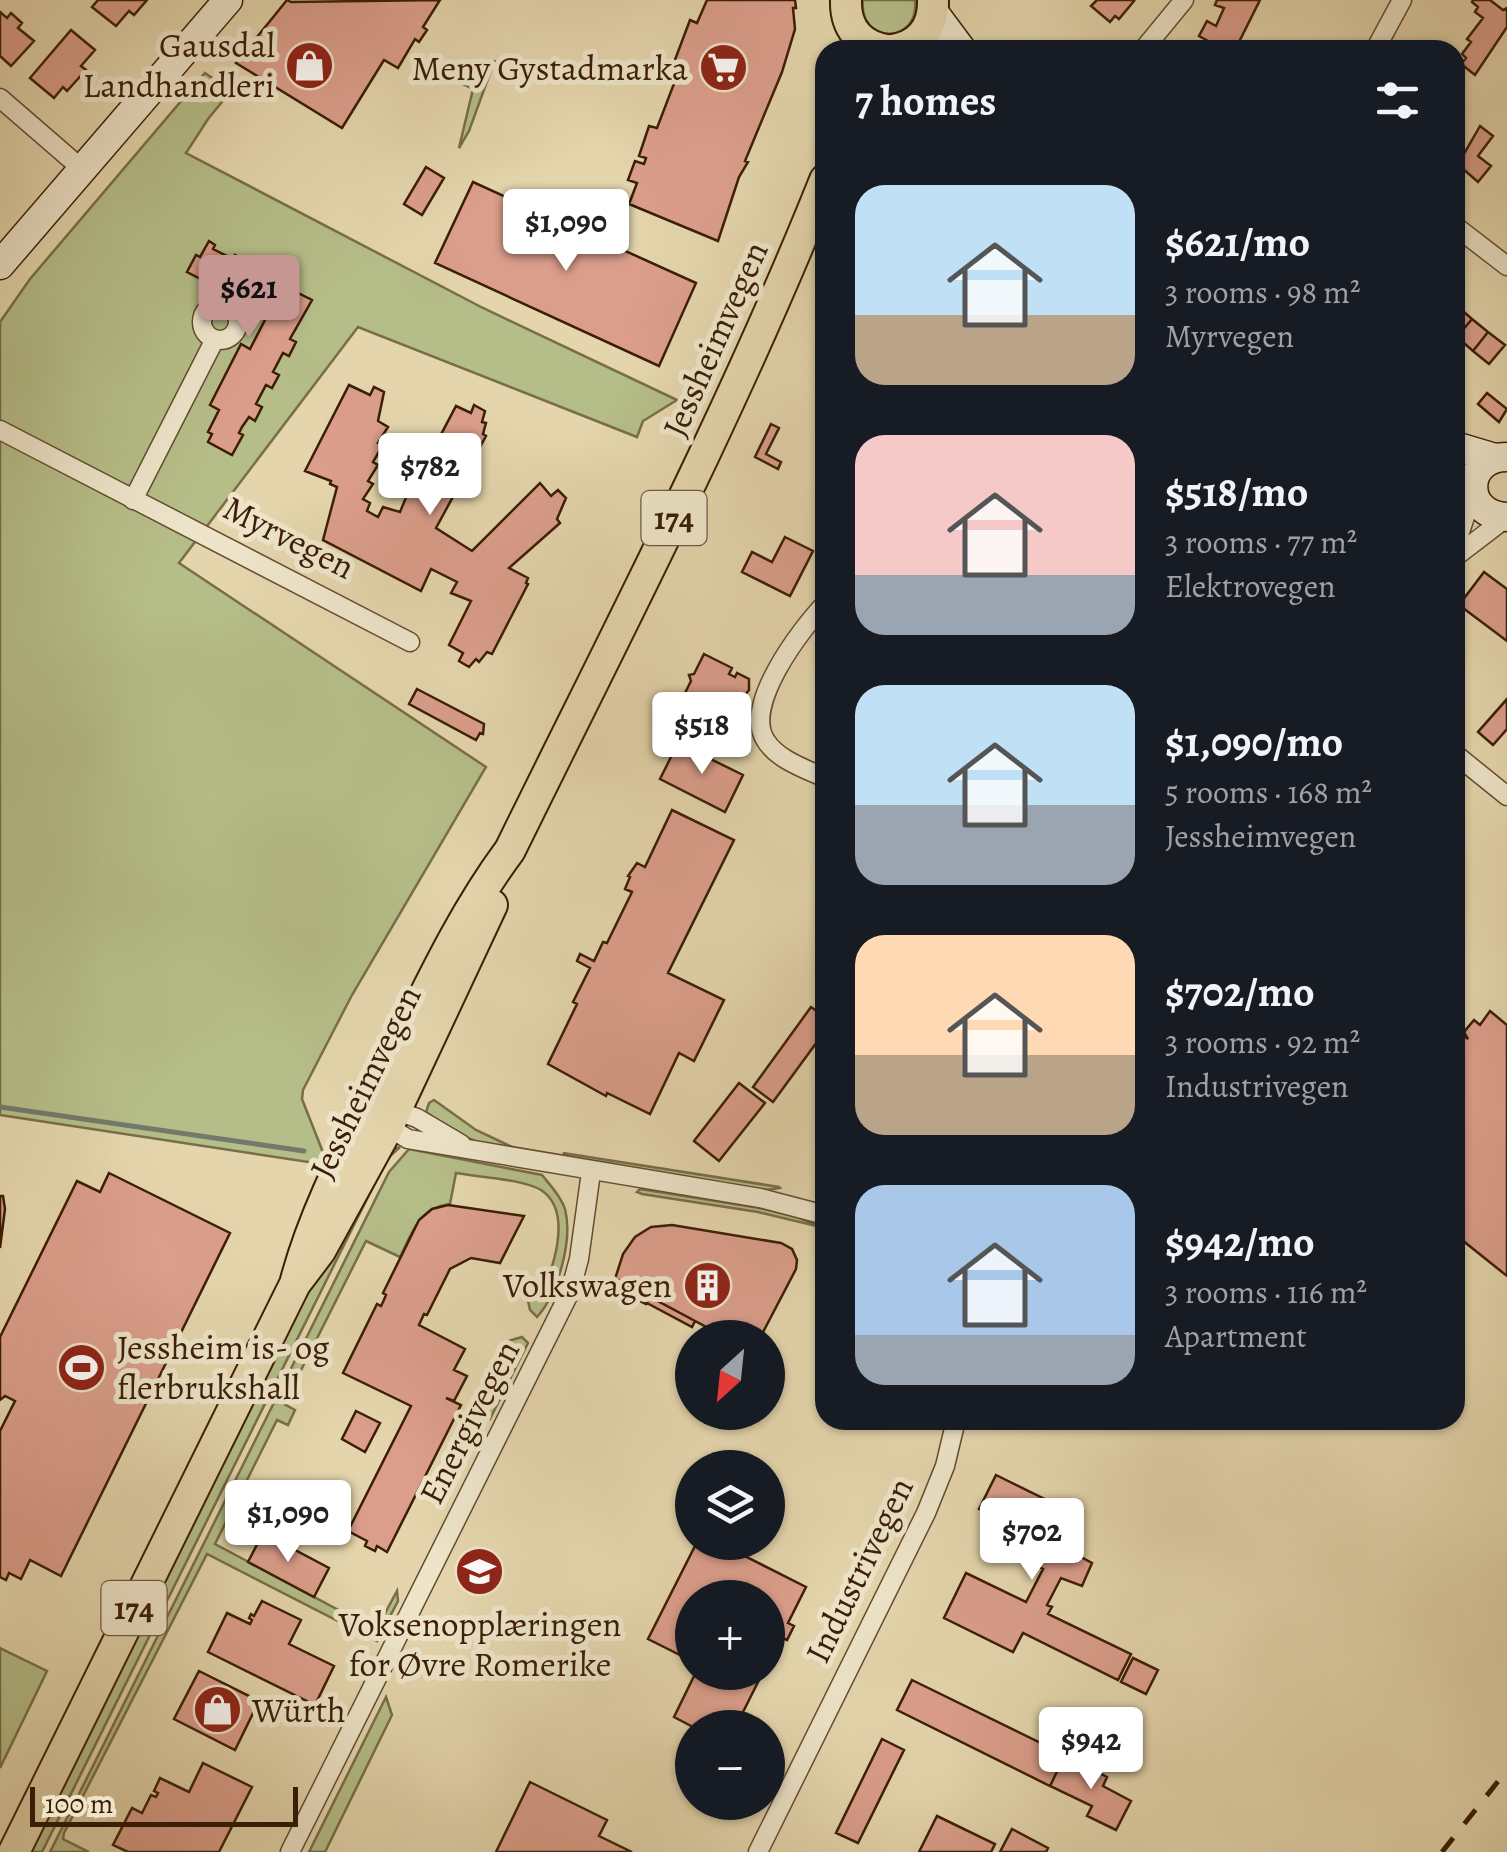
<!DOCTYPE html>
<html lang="en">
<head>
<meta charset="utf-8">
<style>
  :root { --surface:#171b24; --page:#242831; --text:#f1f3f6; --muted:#9ea1a6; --accent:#c59692 }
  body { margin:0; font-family:Alegreya,serif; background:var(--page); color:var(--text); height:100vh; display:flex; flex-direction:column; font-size:38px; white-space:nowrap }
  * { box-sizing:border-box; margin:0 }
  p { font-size:32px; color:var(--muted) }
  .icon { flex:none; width:55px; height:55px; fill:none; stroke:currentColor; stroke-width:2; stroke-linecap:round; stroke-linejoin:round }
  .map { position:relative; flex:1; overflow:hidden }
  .drawer { position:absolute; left:815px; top:40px; width:650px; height:1390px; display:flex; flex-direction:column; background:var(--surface); border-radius:30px; box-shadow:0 2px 8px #0004 }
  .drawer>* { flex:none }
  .needle { width:65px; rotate:207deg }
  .fabs { position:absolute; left:675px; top:1320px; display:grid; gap:20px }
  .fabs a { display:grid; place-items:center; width:110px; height:110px; border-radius:50%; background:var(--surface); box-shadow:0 2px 8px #0004; font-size:50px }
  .scale { position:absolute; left:30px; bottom:25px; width:268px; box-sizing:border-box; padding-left:10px; border:5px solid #3b1e06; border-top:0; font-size:28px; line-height:35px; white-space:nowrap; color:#3b1e06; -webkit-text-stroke:8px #ede4c9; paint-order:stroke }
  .price { position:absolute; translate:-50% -85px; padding:0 22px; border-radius:10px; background:#fff; color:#222; font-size:32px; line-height:65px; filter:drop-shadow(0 2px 5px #0008) }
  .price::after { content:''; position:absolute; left:50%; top:60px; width:30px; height:22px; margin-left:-15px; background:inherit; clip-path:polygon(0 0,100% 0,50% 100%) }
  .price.active { background:var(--accent); color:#111 }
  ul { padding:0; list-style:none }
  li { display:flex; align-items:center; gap:30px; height:250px; padding:0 40px }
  li span { display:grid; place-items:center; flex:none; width:280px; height:200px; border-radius:30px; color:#555 }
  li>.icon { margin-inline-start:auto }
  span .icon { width:120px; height:120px; fill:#fffc; stroke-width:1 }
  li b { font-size:42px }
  h2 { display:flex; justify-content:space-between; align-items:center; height:120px; padding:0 40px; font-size:42px }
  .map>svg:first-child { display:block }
  .green { fill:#b5bd88; stroke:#786e47; stroke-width:2.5 }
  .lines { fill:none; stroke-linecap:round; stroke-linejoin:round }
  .stream { stroke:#717a6b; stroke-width:5 }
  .building { fill:#db9e8b; stroke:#3b1e06; stroke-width:2.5 }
  .street-casing { stroke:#654c30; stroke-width:21 }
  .secondary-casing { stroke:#3b1e06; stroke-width:31 }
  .primary-casing { stroke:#3b1e06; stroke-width:34 }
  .street { stroke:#ede4c9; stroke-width:18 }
  .secondary { stroke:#ede4c9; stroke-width:28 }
  .primary { stroke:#e4d5ac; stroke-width:30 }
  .rail { stroke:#3b1e06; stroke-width:5; stroke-dasharray:18 18; stroke-linecap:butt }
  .labels { text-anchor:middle; stroke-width:10; stroke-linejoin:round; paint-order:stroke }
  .shield { fill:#ede4c9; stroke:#705940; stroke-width:2.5 }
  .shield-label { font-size:32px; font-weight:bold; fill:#3b1e06 }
  .poi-label { font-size:35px; fill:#3b1e06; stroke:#ede4c9; text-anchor:end }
  .street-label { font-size:35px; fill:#3b1e06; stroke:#ede4c9 }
</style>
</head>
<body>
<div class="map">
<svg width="1507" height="1852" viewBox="0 0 1507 1852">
  <rect width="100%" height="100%" fill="#e4d5ac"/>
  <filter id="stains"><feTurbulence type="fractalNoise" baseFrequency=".002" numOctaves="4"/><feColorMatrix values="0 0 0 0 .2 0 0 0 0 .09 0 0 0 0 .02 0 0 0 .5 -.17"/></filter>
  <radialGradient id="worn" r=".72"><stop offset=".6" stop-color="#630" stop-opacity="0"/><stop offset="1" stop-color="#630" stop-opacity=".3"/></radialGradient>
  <path class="green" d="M863,0H915C920,45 858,45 863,0Z
    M494,61L505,65H493L469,131L459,148L473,89L461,83L474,68Z
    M205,73L231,91L208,119L186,153L483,308L677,400L643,421L637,437L358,327L179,563L486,767L352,995L303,1090L302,1099L328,1165L0,1115V322L30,279Z
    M434,1100L476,1130L510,1146C481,1149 448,1130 426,1112L429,1103Z
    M400,1147L387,1159L346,1241L42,1852H28L309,1286L383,1154Z
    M409,1149L542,1175C550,1185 561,1196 565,1209C573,1240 558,1294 537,1317L530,1310L527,1296L540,1300C551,1273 575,1212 541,1190C523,1179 478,1177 456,1173L450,1204C419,1208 413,1231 400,1257L366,1241L284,1404L295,1410L288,1425L277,1420L215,1544L376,1630L397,1591L398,1601L377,1641L207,1554L64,1833L63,1839L89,1852H50L389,1172Z
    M563,1153L779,1187L780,1188L767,1190L572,1160Z
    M640,1189L784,1212L825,1228L758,1212L642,1194L637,1192Z
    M522,1337L528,1343L490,1419L483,1415L517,1348L505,1342Z
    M0,1648L47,1671L0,1768Z
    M386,1697L392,1715L325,1852H309Z"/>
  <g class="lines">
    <path class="stream" d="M0,1107L304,1151"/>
  </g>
  <path class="building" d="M98,0H147L134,15L129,11L116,26L92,7Z
    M287,0L291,2L440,0L423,27L427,30L419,42L415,39L398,68L384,60L342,128L236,63Z
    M707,0H795L796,8H793L795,29L782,72L745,161L748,162L739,177L718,241L629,204L637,183L628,180L635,161L644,164L646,158L639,156L649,126L657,128L680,68L673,65L690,20L697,23Z
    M1097,0H1132L1134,1L1119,19L1115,16L1110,22L1091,6Z
    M1217,0H1260L1235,50H1204L1208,41L1199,36L1207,21L1216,26L1224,8L1215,5Z
    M1473,0H1490L1503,10L1507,8V27L1475,75L1461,64L1466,58L1462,54L1471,42L1467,39L1483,18L1475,12L1478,7L1472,2Z
    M0,12L7,18L11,13L22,23L18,28L34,41L11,66L0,56Z
    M71,30L95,50L81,66L86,70L67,91L63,87L54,98L30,78Z
    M1480,126L1493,136L1478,156L1491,166L1478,182L1455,162V146L1465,152Z
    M426,167L444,178L422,215L404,204Z
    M473,182L696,283L659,366L435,263Z
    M209,241L215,245L213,249L233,259L235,255L247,262L245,266L265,276L267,272L280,278L278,283L288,288L287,292L293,295L294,291L312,300L290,339L296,342L289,356L283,353L273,372L279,375L272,388L266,385L256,404L262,407L255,421L249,417L242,427L239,433L243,435L232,455L208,442L212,434L208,432L219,410L210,405L241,344L250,349L268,314L187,272L196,255L200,257Z
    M1456,305L1472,319L1457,337L1455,336Z
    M1472,319L1488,332L1473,351L1457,337Z
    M1488,332L1505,345L1489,364L1473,351Z
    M349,385L370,395L374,387L384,392L378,421L388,427L378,443L383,445L373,462L378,465L368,481L373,484L363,499L370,503L367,511L378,517L383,507L400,512L412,483L415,484L456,406L471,413L474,405L485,411L482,422L486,423L483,434L486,436L436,528L472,551L540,483L551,496L558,490L566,498L557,519L560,523L509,568L528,578L526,583L528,584L492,654L487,652L479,662L476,659L469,667L459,661L463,653L449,645L471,601L451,593L457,582L431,569L421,591L323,540L337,487L330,484L331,481L305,471Z
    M1487,393L1507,409L1499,422L1478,404Z
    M771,424L779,428L766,454L781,462L778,469L755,457Z
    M785,537L813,551L790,596L742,572L752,552L772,562Z
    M1484,572L1507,589V641L1459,605Z
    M704,654L732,668L729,674L735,677L737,673L749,679V690L744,696L741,695L730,724L725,726L680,703L691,681L689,675L694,674Z
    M417,689L484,724L483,734L480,733L476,740L409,704Z
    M1507,699V729L1493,745L1478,732Z
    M678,743L743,775L725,812L660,779Z
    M672,810L734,840L668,973L724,1000L694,1061L679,1053L650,1114L607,1093L606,1096L548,1064L577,1004L573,1002L590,968L577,961L580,954L594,961L603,942L607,943L632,892L625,889L630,877L628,876L637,863L645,867Z
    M811,1007L825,1017V1031L773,1102L753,1087Z
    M1490,1011L1507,1025V1276L1457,1236L1455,1238V1055L1459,1050L1455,1042L1461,1034L1468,1039L1464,1032L1474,1020L1480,1025Z
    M739,1083L765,1103L719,1161L694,1141Z
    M109,1173L230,1233L61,1576L30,1560L21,1579L9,1573L6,1580L0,1577V1431L15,1401L5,1396L0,1400V1337L77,1181L100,1192Z
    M0,1196H3L5,1209L0,1248Z
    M448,1205L524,1216L500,1263L471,1258L450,1269L427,1315L424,1314L419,1325L465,1349L454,1370L467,1376L454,1401L446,1398L461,1405L387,1552L377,1546L375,1551L365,1546L367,1541L348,1531L411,1406L343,1373L377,1304L381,1306L383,1302L386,1295L383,1293L419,1220L432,1209Z
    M672,1225L781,1243L792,1249L797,1260L796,1269L760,1338H727L650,1297L646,1304L634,1298L638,1290L615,1279L623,1254L635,1237L651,1227Z
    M617,1279L638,1290L634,1297L613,1286Z
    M650,1297L695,1321L692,1327L647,1303Z
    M356,1411L380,1423L365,1452L342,1439Z
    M996,1475L1075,1514L1059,1545L1092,1563L1082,1586L1061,1578L1047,1605L1052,1607L1048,1614L1131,1654L1118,1680L1023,1633L1013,1652L944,1618L966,1573L1026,1602L1043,1569L1003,1549L1014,1527L979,1509Z
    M263,1533L329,1568L314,1597L248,1562Z
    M697,1542H717L806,1587L788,1623L794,1626L787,1640L781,1637L768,1663V1598H692V1661L648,1639Z
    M262,1601L301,1620L289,1644L334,1666L315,1705L208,1652L227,1613L250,1624L252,1620L249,1618L251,1614L254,1616Z
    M1133,1658L1158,1670L1146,1694L1121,1682Z
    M199,1671L259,1701L235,1750L174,1719Z
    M696,1672H763L735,1728H695L674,1717Z
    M912,1680L1065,1755L1050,1786L897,1710Z
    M882,1739L904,1750L858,1843L836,1833Z
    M1065,1755L1107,1777L1103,1786L1131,1801L1116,1830L1087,1816L1092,1806L1050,1786Z
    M203,1763L252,1787L219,1852H128L113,1845L132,1808L142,1813L151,1795L156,1797L158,1793L154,1791L160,1778L189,1792Z
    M530,1782L607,1820L599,1836L632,1852H496Z
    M937,1816L995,1844L991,1852H919Z
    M1012,1829L1048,1848L1046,1852H1000Z"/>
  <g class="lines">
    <defs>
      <path id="street" d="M1143,50L1184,0
        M1375,50L1402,0
        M0,98L82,169
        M1455,226L1507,266
        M202 322a18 18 0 1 1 36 0a18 18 0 1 1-36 0Z
        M0,430L410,642
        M133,500L215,339
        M1455,547L1473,493
        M1455,557L1506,518
        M825,604C801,629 742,706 766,741C778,760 806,769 825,778
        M1455,754L1507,796
        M391,1109L417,1118L461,1144
        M382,1123L408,1139L760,1198L825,1215
        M290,1852L570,1292L579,1259L591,1172
        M758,1852L926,1513L945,1466L956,1420"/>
      <path id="secondary" d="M933,11L962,50
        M0,265L228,0
        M1455,446L1495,458
        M1507,457C1462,457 1462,516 1507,517"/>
      <path id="primary" d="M846,0C845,27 860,46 887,50
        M892,50C919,46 934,27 933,0
        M295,1284C315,1207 355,1136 390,1065C427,991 461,916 510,850C619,628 733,410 825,180
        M14,1852L295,1284L320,1251L387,1129L492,905"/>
    </defs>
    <use href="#street" class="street-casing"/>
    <use href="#secondary" class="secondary-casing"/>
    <use href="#primary" class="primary-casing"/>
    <use href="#street" class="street"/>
    <use href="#secondary" class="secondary"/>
    <use href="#primary" class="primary"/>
    <path class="rail" d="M1442,1852L1507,1770"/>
  </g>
  <defs>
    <symbol id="shop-disc" viewBox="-11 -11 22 22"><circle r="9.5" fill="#8f2418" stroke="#ede4c9"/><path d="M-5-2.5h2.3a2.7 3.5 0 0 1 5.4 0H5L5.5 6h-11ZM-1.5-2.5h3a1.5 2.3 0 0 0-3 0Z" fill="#fff"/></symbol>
    <symbol id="supermarket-disc" viewBox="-11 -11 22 22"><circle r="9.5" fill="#8f2418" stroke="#ede4c9"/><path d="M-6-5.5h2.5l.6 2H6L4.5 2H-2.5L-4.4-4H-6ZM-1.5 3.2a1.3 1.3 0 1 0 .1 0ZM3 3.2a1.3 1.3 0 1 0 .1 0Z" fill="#fff"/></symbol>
    <symbol id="building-disc" viewBox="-11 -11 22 22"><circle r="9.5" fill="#8f2418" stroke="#ede4c9"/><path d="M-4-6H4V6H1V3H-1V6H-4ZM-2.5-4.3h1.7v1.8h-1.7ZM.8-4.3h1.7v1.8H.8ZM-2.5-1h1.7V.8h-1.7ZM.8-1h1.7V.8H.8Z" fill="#fff"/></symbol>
    <symbol id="stadium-disc" viewBox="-11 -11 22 22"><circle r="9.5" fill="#8f2418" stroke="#ede4c9"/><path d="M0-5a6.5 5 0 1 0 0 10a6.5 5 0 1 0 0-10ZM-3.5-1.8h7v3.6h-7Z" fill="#fff"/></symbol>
    <symbol id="school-disc" viewBox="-11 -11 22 22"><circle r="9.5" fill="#8f2418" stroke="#ede4c9"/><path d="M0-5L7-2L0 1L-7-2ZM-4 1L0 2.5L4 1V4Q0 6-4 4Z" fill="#fff"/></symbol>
  </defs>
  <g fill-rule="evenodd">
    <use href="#shop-disc" x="282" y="38" width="55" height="55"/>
    <use href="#supermarket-disc" x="696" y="40" width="55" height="55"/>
    <use href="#building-disc" x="680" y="1258" width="55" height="55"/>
    <use href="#stadium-disc" x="54" y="1340" width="55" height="55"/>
    <use href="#school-disc" x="452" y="1544" width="55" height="55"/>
    <use href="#shop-disc" x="190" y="1682" width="55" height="55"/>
  </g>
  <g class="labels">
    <g class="shield">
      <rect x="641.5" y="491" width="65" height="54" rx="8"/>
      <rect x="101.5" y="1581" width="65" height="54" rx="8"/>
    </g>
    <g class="shield-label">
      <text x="674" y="529">174</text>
      <text x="134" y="1619">174</text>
    </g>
    <g class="poi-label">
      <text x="275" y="57">Gausdal<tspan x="275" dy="40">Landhandleri</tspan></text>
      <text x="688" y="80">Meny Gystadmarka</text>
      <text x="672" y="1297">Volkswagen</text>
      <text x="117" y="1359" text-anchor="start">Jessheim is- og<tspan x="117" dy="40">flerbrukshall</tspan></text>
      <text x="480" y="1636" text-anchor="middle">Voksenopplæringen<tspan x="480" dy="40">for Øvre Romerike</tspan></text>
      <text x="252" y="1722" text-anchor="start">Würth</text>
    </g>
    <g class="street-label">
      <text transform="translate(715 339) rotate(-66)" y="12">Jessheimvegen</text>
      <text transform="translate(289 537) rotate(27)" y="12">Myrvegen</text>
      <text transform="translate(365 1082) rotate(-64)" y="12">Jessheimvegen</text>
      <text transform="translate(469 1422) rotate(-63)" y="12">Energivegen</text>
      <text transform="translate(859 1570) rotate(-64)" y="12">Industrivegen</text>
    </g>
  </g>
  <rect width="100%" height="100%" filter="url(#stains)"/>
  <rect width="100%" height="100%" fill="url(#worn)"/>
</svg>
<div class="fabs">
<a><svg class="needle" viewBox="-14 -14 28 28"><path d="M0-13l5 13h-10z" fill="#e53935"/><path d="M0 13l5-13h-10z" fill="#9ea1a6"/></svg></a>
<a><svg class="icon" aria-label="layers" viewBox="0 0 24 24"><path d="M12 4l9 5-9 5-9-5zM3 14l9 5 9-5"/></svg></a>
<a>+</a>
<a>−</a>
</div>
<div class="scale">100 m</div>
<b class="price" style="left:566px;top:274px">$1,090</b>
<b class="price active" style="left:249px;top:340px">$621</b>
<b class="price" style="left:430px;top:518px">$782</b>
<b class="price" style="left:702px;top:777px">$518</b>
<b class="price" style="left:288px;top:1565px">$1,090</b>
<b class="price" style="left:1032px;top:1583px">$702</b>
<b class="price" style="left:1091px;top:1792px">$942</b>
<section class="drawer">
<h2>7 homes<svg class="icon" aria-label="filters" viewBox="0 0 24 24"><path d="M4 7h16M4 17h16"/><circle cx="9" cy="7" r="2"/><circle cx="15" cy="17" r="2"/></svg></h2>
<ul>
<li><span style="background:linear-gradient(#bfe0f5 65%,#b9a48a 0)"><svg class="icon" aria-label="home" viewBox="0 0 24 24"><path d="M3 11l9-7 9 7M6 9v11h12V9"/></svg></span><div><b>$621/mo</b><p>3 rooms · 98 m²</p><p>Myrvegen</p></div></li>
<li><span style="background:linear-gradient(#f6c9c9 70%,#9aa5b1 0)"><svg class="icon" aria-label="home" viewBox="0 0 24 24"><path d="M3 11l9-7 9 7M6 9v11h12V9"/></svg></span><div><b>$518/mo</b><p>3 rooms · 77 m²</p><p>Elektrovegen</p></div></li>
<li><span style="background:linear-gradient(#bfe0f5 60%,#9aa5b1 0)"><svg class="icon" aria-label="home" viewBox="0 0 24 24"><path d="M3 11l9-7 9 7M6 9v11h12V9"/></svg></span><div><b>$1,090/mo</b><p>5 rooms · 168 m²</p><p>Jessheimvegen</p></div></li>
<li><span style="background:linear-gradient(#ffd9b3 60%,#b9a48a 0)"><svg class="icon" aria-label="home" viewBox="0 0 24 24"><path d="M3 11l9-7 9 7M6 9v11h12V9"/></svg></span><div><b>$702/mo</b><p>3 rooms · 92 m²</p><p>Industrivegen</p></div></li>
<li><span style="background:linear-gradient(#a9c7e8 75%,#9aa5b1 0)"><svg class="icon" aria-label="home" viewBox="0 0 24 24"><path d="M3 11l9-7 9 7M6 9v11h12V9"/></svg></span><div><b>$942/mo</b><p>3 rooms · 116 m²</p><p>Apartment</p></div></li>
</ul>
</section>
</div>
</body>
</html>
